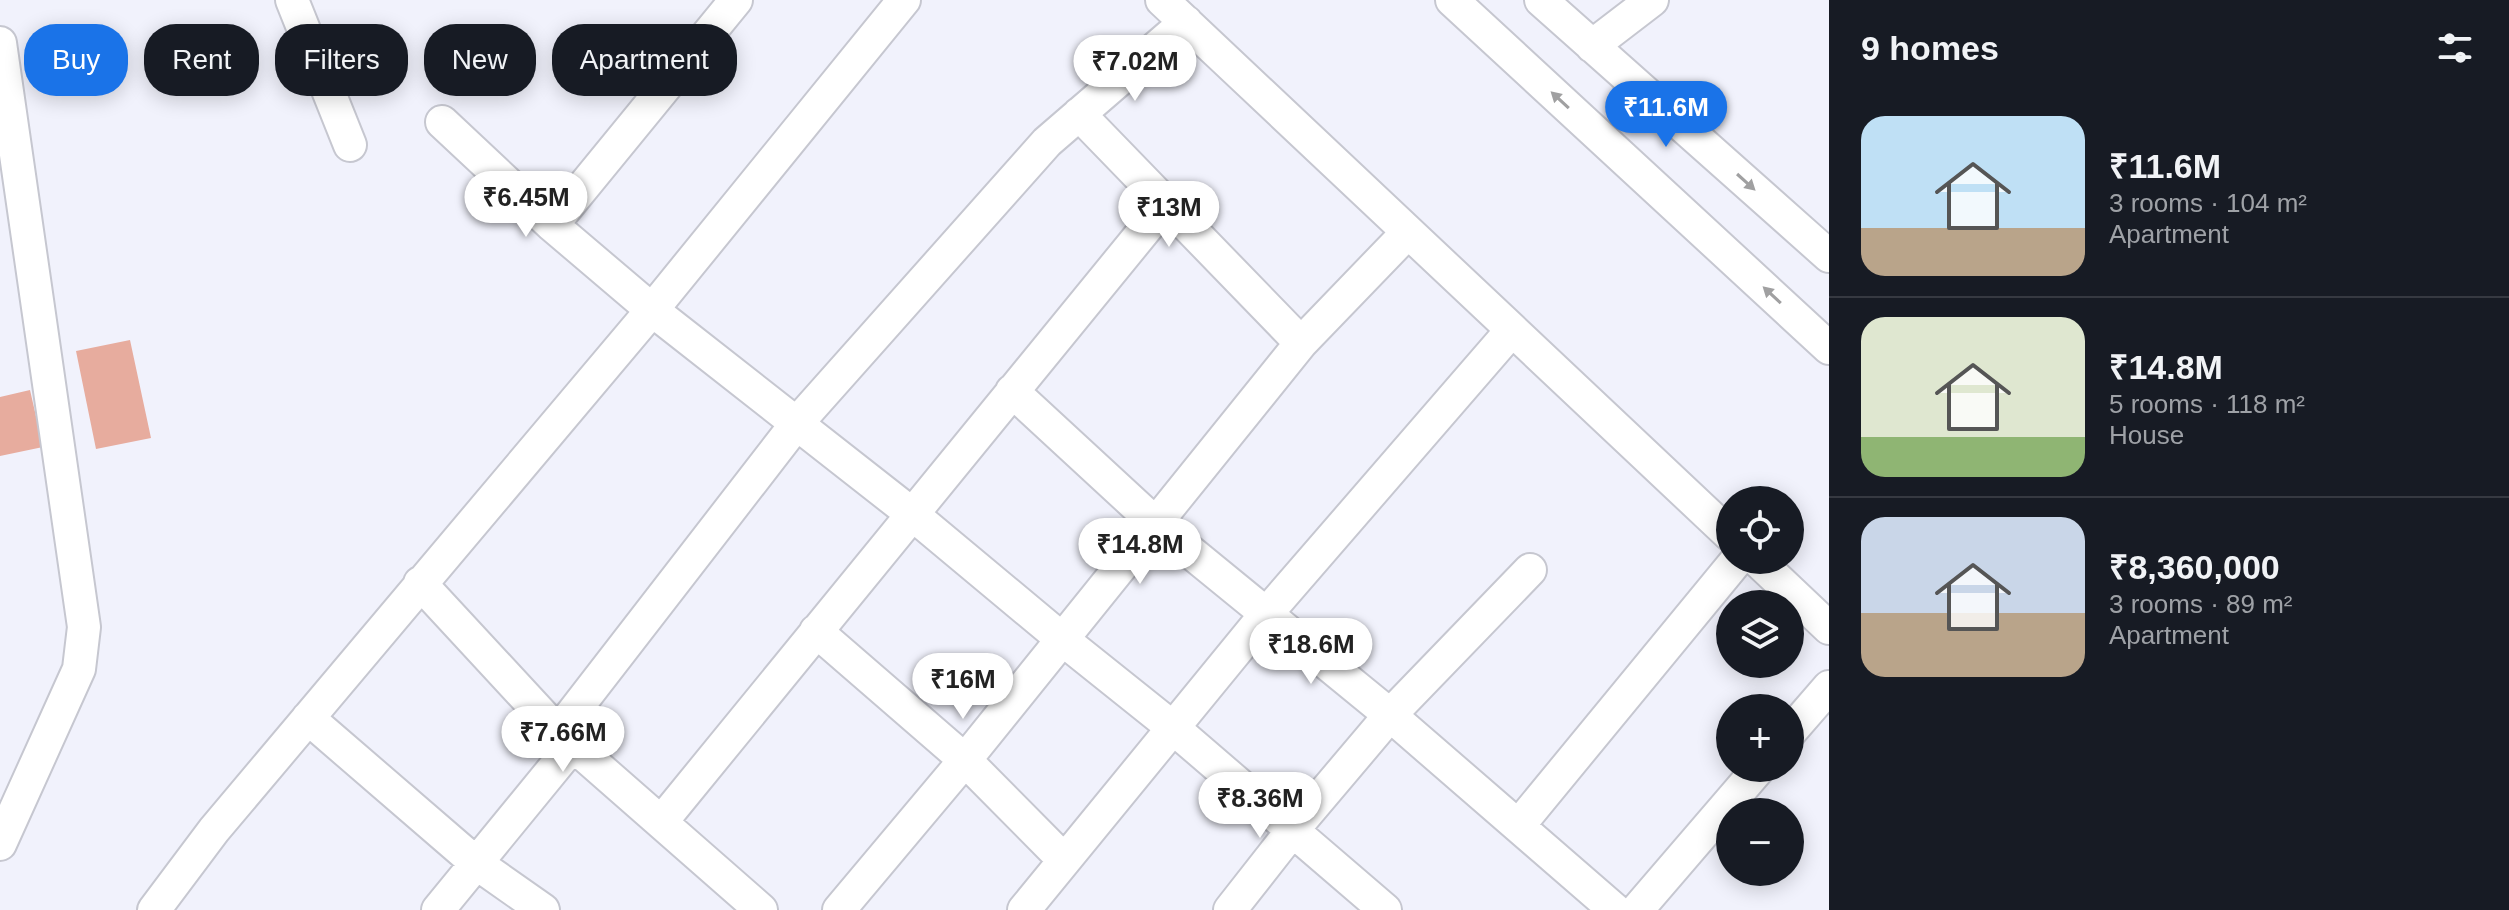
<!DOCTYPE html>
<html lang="en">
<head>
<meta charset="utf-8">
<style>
  :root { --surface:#171b24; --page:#242831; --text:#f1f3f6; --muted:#9ea1a6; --line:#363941; --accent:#1a73e8 }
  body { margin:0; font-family:Arial,sans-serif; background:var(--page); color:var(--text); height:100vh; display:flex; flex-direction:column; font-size:30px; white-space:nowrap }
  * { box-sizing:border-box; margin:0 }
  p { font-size:26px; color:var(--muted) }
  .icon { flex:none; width:44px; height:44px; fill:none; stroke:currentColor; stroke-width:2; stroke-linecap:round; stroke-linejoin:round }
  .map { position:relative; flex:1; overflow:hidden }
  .side { display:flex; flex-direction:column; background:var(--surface); width:680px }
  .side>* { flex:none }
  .guide { position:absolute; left:24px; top:24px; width:760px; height:72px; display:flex; gap:16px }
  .tools { position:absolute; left:1716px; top:486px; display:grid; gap:16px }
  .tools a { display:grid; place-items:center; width:88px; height:88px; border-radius:50%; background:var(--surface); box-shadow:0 4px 20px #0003; font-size:40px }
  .price { position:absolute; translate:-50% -68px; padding:0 18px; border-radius:28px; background:#fff; color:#222; font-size:26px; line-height:52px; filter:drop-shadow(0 2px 4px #0008) }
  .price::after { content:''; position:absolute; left:50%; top:48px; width:24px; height:18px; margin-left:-12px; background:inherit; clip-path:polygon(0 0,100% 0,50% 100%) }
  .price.active { background:var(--accent); color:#fff }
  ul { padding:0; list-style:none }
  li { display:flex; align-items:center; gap:24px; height:200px; padding:0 32px }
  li+li { border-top:2px solid var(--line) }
  li span { display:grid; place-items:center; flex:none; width:224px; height:160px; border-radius:24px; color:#555 }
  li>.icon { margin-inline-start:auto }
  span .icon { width:96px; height:96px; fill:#fffc; stroke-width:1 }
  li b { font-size:34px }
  h2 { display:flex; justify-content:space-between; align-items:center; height:96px; padding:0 32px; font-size:34px }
  .pill { padding:0 28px; border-radius:32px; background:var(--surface); box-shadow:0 4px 20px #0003; font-size:28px; line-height:72px }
  .pill.active { background:var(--accent); color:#fff }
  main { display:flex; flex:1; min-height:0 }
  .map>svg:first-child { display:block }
  .building { fill:#e7ac9e }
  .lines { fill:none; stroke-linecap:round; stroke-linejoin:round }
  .minor-casing { stroke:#c6c7d0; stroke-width:36 }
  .minor { stroke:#fff; stroke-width:32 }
  .oneway { fill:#a0a0a1 }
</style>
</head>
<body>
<main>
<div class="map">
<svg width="1829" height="910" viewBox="0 0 1829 910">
  <rect width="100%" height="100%" fill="#f1f2fc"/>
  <path class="building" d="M130,340L151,438L96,449L76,351Z
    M30,390L43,447L0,456V397Z"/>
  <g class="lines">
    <defs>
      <path id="minor" d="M292,0L350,145
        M1162,0L1730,535
        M1452,0L1829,348
        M1541,0L1829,256
        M0,43L84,627L79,669L0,844
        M1592,46L1652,0
        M1079,114L1301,343
        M442,122L552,225L652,310L912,514L1062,639L1172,727L1385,910
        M552,225L736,0
        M1012,391L1155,523L1390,715L1615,910
        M1757,560L1829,628
        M420,583L558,732L761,910
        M816,631L965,760L1064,860
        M308,718L476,863L543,910
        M558,732L797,423L1047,142L1186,22
        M1790,732L1829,687
        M662,821L1165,205
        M1519,825L1737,560
        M154,910L214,830L652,310L904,0
        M438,910L573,745
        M839,910L965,760L1301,343L1408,232
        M1024,910L1267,613L1512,330
        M1230,910L1292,831L1390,715L1530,570
        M1637,910L1759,768"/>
    </defs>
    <use href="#minor" class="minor-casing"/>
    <use href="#minor" class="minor"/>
  </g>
  <defs><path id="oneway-solid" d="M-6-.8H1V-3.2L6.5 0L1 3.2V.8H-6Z" transform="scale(2)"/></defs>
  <g class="oneway">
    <use href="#oneway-solid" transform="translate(1560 100) rotate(-137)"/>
    <use href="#oneway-solid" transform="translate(1746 182) rotate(42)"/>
    <use href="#oneway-solid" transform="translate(1772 295) rotate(-137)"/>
  </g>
</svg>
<div class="tools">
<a><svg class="icon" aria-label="locate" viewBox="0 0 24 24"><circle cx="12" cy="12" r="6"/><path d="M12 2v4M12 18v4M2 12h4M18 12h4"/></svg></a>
<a><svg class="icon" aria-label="layers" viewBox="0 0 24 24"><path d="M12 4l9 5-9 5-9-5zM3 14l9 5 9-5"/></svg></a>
<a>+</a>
<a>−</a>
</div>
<b class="price" style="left:1135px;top:103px">₹7.02M</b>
<b class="price active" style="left:1666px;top:149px">₹11.6M</b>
<b class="price" style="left:526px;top:239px">₹6.45M</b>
<b class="price" style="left:1169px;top:249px">₹13M</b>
<b class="price" style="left:1140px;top:586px">₹14.8M</b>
<b class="price" style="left:1311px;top:686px">₹18.6M</b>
<b class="price" style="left:963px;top:721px">₹16M</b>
<b class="price" style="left:563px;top:774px">₹7.66M</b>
<b class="price" style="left:1260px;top:840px">₹8.36M</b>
<div class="guide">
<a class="pill active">Buy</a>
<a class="pill">Rent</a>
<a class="pill">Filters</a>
<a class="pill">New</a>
<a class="pill">Apartment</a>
</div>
</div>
<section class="side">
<h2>9 homes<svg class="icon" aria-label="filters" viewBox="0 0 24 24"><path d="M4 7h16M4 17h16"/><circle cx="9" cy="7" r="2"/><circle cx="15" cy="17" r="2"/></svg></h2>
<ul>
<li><span style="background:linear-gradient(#bfe0f5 70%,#b9a48a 0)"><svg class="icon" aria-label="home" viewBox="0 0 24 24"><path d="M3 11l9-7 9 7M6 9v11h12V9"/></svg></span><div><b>₹11.6M</b><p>3 rooms · 104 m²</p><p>Apartment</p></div></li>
<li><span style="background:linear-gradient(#dfe7d0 75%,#8fb573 0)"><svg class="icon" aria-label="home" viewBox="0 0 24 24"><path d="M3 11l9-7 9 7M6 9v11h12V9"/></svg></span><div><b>₹14.8M</b><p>5 rooms · 118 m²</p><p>House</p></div></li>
<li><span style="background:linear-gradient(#c9d6e8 60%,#b9a48a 0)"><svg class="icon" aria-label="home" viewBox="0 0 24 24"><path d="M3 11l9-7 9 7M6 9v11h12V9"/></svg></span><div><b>₹8,360,000</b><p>3 rooms · 89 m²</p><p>Apartment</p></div></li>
</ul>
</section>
</main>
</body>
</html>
